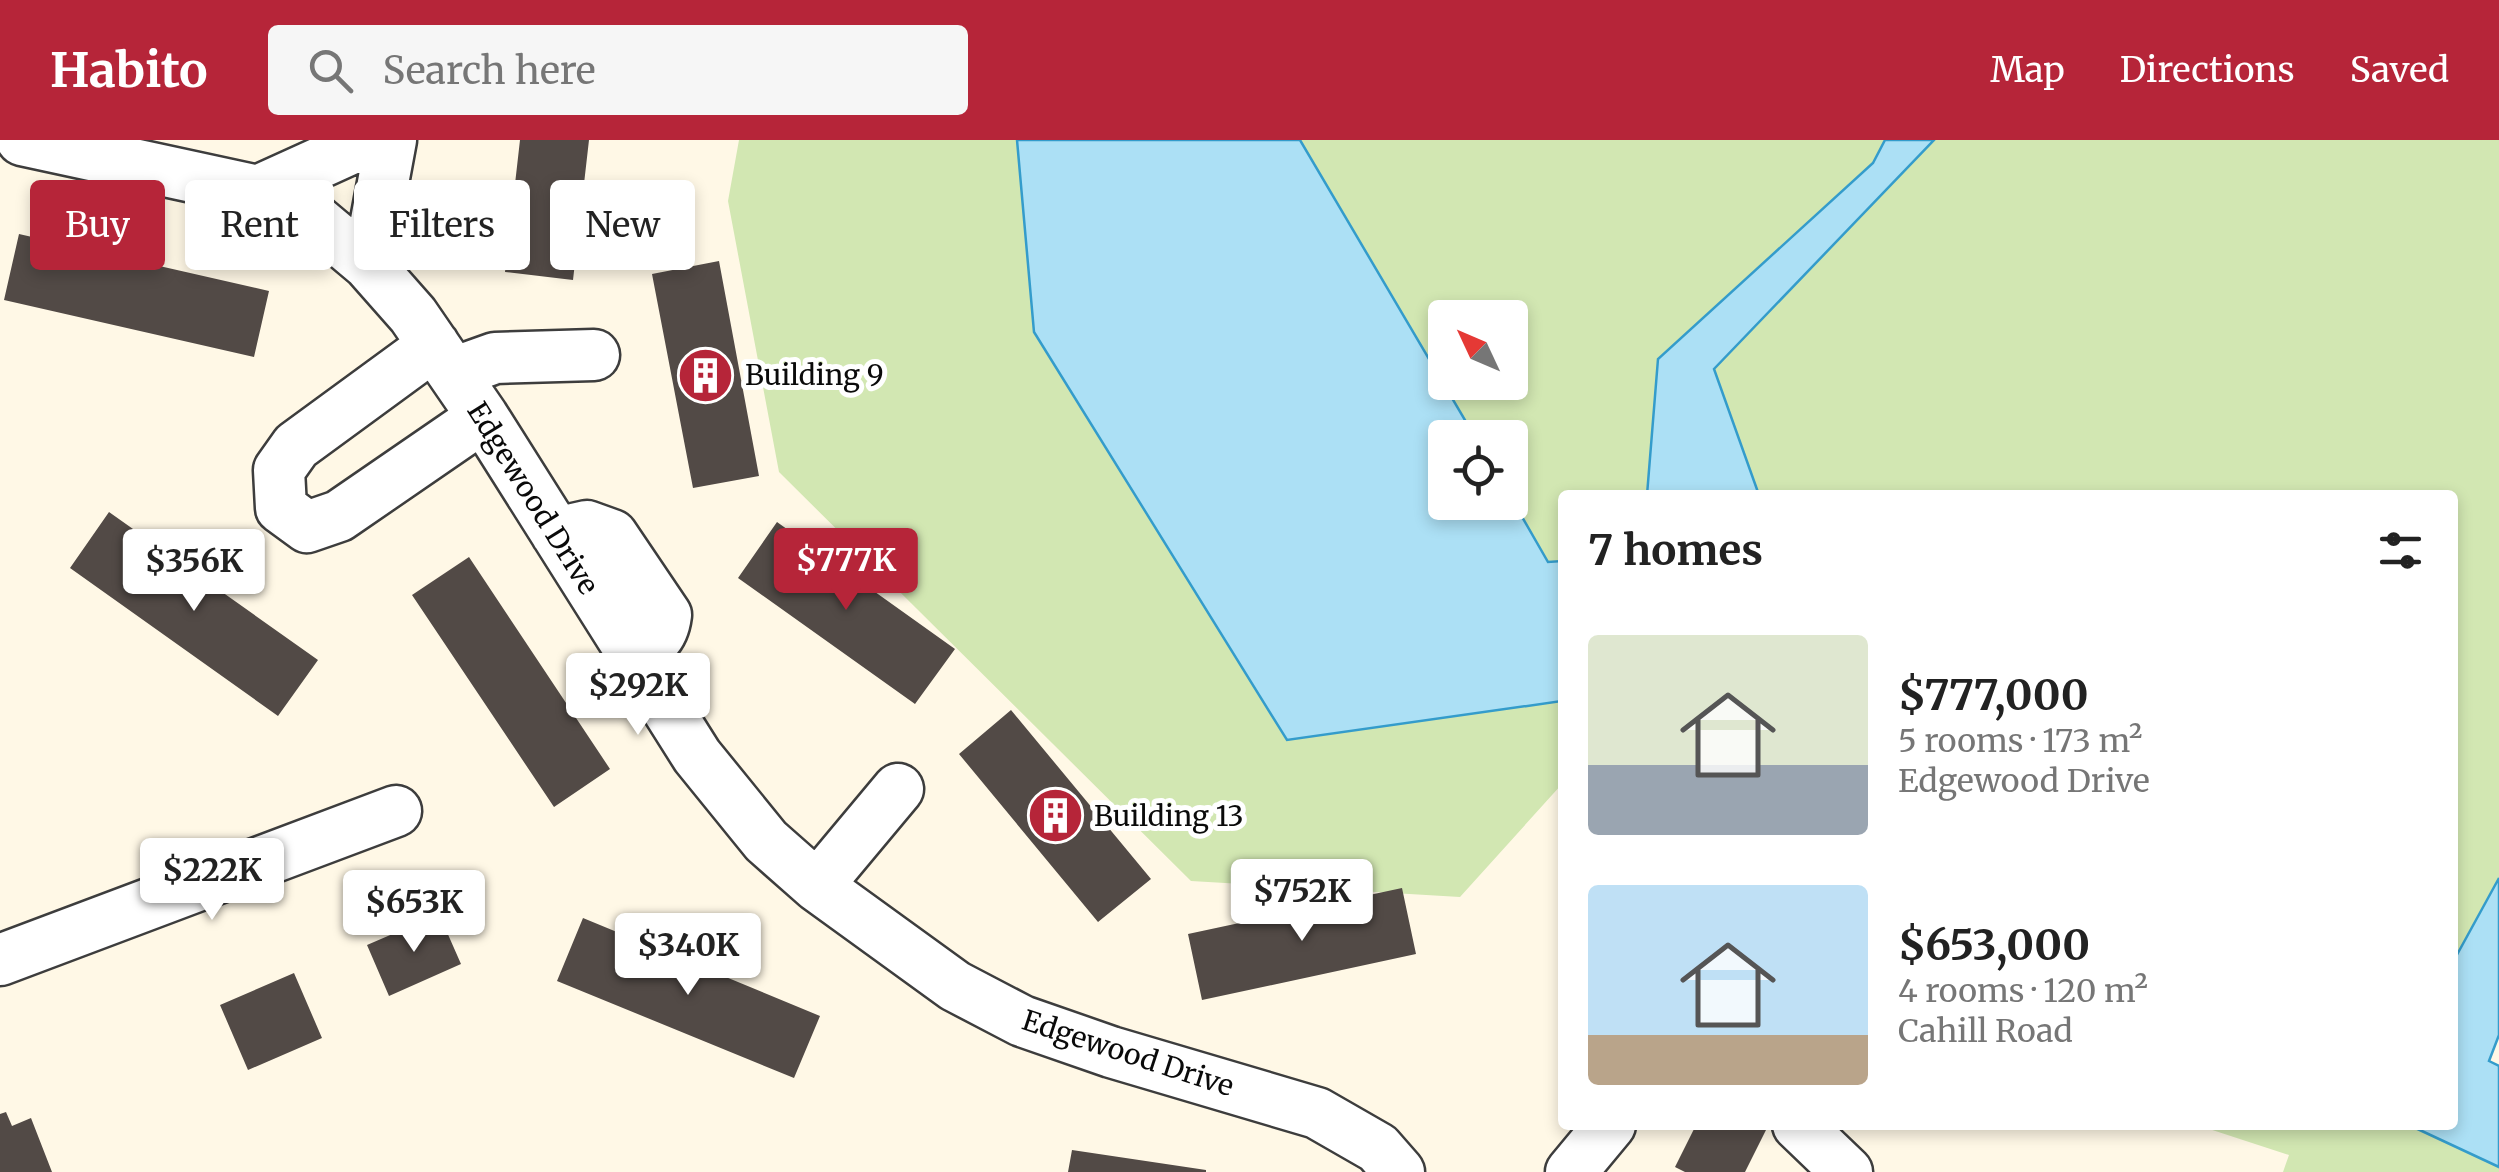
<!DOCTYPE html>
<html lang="en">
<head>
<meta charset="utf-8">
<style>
  :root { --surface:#fff; --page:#f6f6f6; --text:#222; --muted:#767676; --accent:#b62539 }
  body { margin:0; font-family:Merriweather,serif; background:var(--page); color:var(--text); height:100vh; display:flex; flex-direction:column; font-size:38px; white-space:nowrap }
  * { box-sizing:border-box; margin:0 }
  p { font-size:32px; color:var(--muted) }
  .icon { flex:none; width:55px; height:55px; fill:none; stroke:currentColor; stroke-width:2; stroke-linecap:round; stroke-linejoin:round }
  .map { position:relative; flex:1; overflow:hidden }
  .details { position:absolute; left:1558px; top:350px; width:900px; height:640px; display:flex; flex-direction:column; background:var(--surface); border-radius:10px; box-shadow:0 5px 15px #0003 }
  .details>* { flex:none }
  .top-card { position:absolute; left:30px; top:40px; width:950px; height:90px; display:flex; gap:20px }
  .needle { width:65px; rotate:314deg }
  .fabs { position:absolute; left:1428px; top:160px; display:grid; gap:20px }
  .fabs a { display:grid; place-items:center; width:100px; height:100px; border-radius:10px; background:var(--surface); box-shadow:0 5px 15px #0003; font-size:50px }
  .price { position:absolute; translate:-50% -85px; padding:0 22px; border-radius:10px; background:#fff; color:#222; font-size:32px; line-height:65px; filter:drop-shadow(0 2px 5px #0008) }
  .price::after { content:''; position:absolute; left:50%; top:60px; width:30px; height:22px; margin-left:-15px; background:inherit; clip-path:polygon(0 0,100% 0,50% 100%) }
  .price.on { background:var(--accent); color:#fff }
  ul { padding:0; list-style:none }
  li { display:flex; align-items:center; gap:30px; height:250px; padding:0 30px }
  li span { display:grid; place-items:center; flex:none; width:280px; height:200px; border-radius:10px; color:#555 }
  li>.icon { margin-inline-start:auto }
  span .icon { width:120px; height:120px; fill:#fffc; stroke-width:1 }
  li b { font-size:42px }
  h2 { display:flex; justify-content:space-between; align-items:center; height:120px; padding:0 30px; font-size:42px }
  .chip { padding:0 35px; border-radius:10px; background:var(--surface); box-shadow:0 5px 15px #0003; font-size:35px; line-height:90px }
  .chip.on { background:var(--accent); color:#fff }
  header { display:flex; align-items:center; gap:60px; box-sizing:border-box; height:140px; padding:0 50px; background:var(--accent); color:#fff }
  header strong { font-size:48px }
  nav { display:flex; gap:55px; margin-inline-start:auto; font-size:35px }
  .search { width:700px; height:90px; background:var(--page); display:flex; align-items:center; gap:25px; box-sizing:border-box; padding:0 35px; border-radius:10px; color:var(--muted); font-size:38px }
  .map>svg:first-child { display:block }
  .green { fill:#d2e7b2; fill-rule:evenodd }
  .water { fill:#ace0f5; stroke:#349ccb; stroke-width:2.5 }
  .building { fill:#524a46 }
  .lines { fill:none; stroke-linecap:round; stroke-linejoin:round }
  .minor-casing { stroke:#3d3d3d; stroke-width:55 }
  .minor { stroke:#fff; stroke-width:50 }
  .labels { text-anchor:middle; stroke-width:10; stroke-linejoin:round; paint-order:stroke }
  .poi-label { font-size:28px; fill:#0a0a0a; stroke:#fff; text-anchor:start }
  .street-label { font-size:28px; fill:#0a0a0a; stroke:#fff }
</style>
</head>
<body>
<header>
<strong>Habito</strong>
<div class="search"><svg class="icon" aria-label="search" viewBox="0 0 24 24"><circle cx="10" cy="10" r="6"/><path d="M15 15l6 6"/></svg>Search here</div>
<nav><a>Map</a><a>Directions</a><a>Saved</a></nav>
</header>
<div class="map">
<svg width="2499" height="1032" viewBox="0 0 2499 1032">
  <rect width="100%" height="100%" fill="#fff8e6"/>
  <path class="green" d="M739,0H1017L1035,192L1287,600L1562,561V644L1460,757L1191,741L779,332L728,61Z
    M1300,0H1885L1873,23L1658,219L1647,355H1562V421L1548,422L1510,356V298L1475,297ZM1445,178H1510V242H1445Z
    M1934,0H2499V738L2453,822L2452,355H1759L1714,229Z
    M2197,985H2409L2499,1027V1032H2283L2289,1015Z"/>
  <path class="water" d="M1017,0H1300L1475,297L1445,298V362H1510V356L1548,422L1562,421V561L1287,600L1034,192Z
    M1885,0H1934L1714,229L1759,355H1647L1658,219L1873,23Z
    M2499,738V895L2489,921L2499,926V1027L2409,985H2452L2453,822Z"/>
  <path class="building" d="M520,0H589L573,140L505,132Z
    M19,94L269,151L254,217L4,160Z
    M719,121L759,336L693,348L652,134Z
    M109,372L318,520L278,576L70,428Z
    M777,382L955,509L915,564L738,438Z
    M469,417L610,629L554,667L412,455Z
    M1011,570L1151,739L1098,782L959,614Z
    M1402,748L1416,814L1202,860L1188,794Z
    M439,774L461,824L389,856L367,805Z
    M583,778L820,876L794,938L557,841Z
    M294,833L322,898L248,930L220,865Z
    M6,972L12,986L31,978L52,1032H0V974Z
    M1696,985H1755L1766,990L1745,1032H1685L1675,1027Z
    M1072,1010L1206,1030V1032H1068Z"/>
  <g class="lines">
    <defs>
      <path id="minor" d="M22,0L258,51L312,77L368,124L413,175L483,277L697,616L766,701L817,746L955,846L1022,881L1111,912L1317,973L1378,1008L1399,1032
        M258,51L370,0
        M368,124L391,0
        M434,205L296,306L279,330L281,368L307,387L339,376L483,277
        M453,233L495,218L594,215
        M556,393L587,386L612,395L666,475C663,499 652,504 632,514
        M817,746L898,649
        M0,820L396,671
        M1798,985L1847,1032
        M1571,1032L1610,985"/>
    </defs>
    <use href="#minor" class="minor-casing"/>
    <use href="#minor" class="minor"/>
  </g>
  <defs>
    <symbol id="building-disc" viewBox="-11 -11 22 22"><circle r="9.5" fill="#b62539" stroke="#fff"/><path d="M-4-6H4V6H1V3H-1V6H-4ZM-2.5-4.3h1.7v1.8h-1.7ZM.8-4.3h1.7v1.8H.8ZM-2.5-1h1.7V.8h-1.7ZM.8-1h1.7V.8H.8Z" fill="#fff"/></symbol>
  </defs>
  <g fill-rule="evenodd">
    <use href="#building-disc" x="674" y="204" width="63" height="63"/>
    <use href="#building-disc" x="1024" y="644" width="63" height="63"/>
  </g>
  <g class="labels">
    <g class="poi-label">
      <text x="745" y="245">Building 9</text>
      <text x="1094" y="686">Building 13</text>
    </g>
    <g class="street-label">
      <text transform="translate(533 358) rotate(58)" y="10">Edgewood Drive</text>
      <text transform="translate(1128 913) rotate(18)" y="10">Edgewood Drive</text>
    </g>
  </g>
</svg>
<div class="fabs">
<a><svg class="needle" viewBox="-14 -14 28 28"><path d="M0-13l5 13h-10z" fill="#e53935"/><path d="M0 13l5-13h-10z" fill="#767676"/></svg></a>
<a><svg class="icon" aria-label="locate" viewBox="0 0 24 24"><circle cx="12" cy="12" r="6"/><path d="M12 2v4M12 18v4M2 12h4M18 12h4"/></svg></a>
</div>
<b class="price on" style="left:846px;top:473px">$777K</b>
<b class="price" style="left:194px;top:474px">$356K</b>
<b class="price" style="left:638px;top:598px">$292K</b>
<b class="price" style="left:212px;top:783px">$222K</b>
<b class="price" style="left:1302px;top:804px">$752K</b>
<b class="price" style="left:414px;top:815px">$653K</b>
<b class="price" style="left:688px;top:858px">$340K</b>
<div class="top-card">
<a class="chip on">Buy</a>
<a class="chip">Rent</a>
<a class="chip">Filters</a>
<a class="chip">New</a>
</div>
<section class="details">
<h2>7 homes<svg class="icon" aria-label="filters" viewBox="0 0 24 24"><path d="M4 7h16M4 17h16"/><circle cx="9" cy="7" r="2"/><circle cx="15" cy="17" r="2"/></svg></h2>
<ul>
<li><span style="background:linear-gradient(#dfe7d0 65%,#9aa5b1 0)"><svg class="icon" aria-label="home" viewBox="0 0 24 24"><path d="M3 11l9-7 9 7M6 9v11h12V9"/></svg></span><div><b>$777,000</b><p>5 rooms · 173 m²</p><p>Edgewood Drive</p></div></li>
<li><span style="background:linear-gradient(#bfe0f5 75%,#b9a48a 0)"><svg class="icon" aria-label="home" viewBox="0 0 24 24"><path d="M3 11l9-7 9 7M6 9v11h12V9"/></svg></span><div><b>$653,000</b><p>4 rooms · 120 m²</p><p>Cahill Road</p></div></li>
</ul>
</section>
</div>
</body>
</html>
